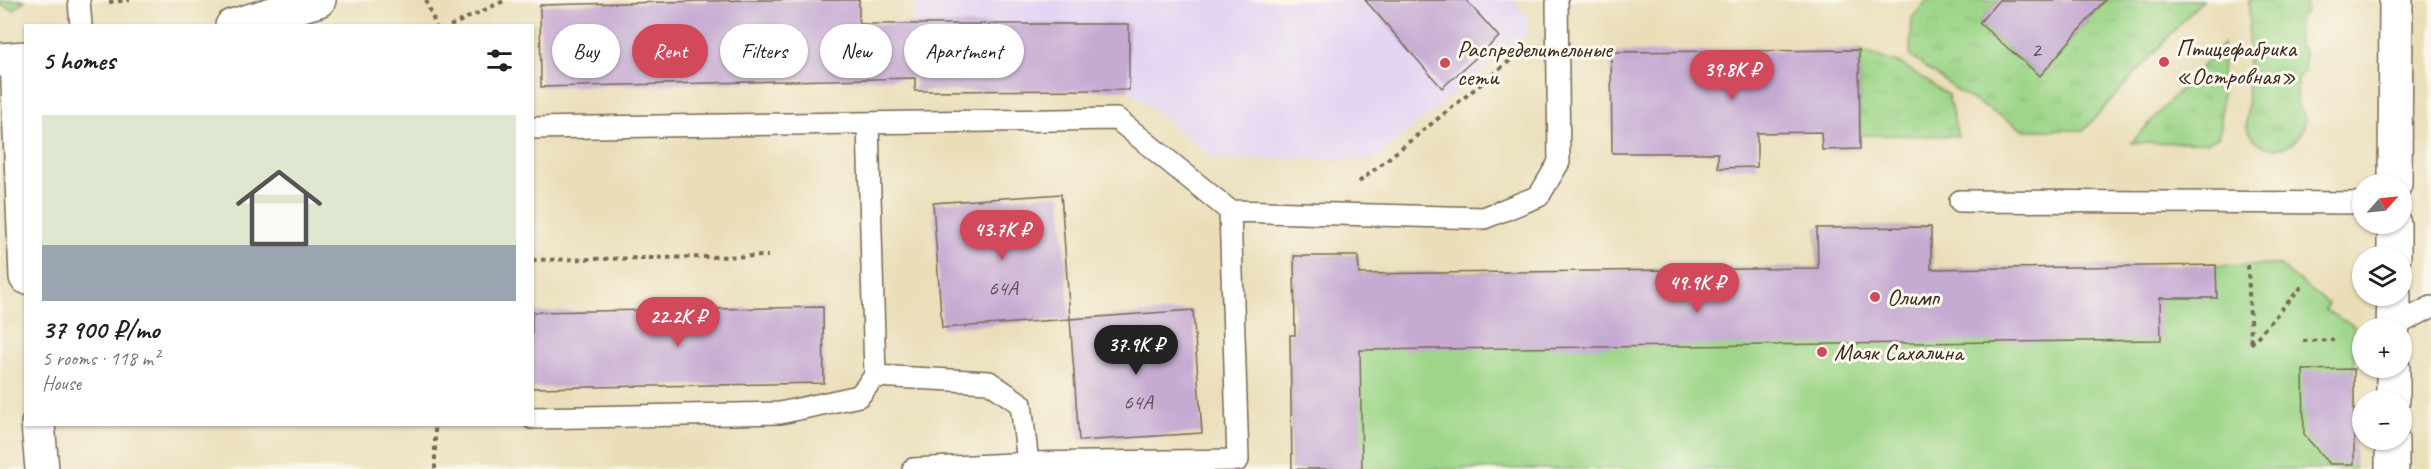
<!DOCTYPE html>
<html lang="en">
<head>
<meta charset="utf-8">
<style>
  :root { --surface:#fff; --page:#f2f2f2; --text:#202124; --muted:#757577; --accent:#d1495b }
  body { margin:0; font-family:Caveat,sans-serif; background:var(--page); color:var(--text); height:100vh; display:flex; flex-direction:column; font-size:22px; white-space:nowrap }
  * { box-sizing:border-box; margin:0 }
  p { font-size:20px; color:var(--muted) }
  .icon { flex:none; width:33px; height:33px; fill:none; stroke:currentColor; stroke-width:2; stroke-linecap:round; stroke-linejoin:round }
  .map { position:relative; flex:1; overflow:hidden }
  .sheet { position:absolute; left:24px; top:24px; width:510px; height:402px; display:flex; flex-direction:column; background:var(--surface); border-radius:0px; box-shadow:0 2px 4px #0004 }
  .sheet>* { flex:none }
  .banner { position:absolute; left:552px; top:24px; width:570px; height:54px; display:flex; gap:12px }
  .needle { width:39px; rotate:63deg }
  .buttons { position:absolute; left:2352px; top:174px; display:grid; gap:12px }
  .buttons a { display:grid; place-items:center; width:60px; height:60px; border-radius:50%; background:var(--surface); box-shadow:0 2px 4px #0004; font-size:30px }
  .price { position:absolute; translate:-50% -51px; padding:0 14px; border-radius:21px; background:var(--accent); color:#fff; font-size:20px; line-height:39px; filter:drop-shadow(0 2px 3px #0008) }
  .price::after { content:''; position:absolute; left:50%; top:36px; width:18px; height:14px; margin-left:-9px; background:inherit; clip-path:polygon(0 0,100% 0,50% 100%) }
  .price.on { background:#222; color:#fff }
  ul { padding:0; list-style:none }
  li { display:grid; align-content:center; gap:12px; height:318px; padding:0 18px }
  li span { display:grid; place-items:center; height:186px; border-radius:0px; color:#555 }
  li>.icon { margin-inline-start:auto }
  span .icon { width:108px; height:108px; fill:#fffc; stroke-width:1 }
  li b { font-size:26px }
  h2 { display:flex; justify-content:space-between; align-items:center; height:72px; padding:0 18px; font-size:26px }
  .tag { padding:0 21px; border-radius:27px; background:var(--surface); box-shadow:0 2px 4px #0004; font-size:21px; line-height:54px }
  .tag.on { background:var(--accent); color:#fff }
  .map>svg:first-child { display:block }
  .built { fill:#e2d4f3 }
  .grass { fill:url(#grass-tufts); stroke:#6c8054; stroke-width:1.5 }
  .pitch { fill:#9ed689; stroke:#6c8054; stroke-width:1.5 }
  .building { fill:#c5aad2 }
  .lines { fill:none; stroke-linecap:round; stroke-linejoin:round }
  .service-casing { stroke:#786954; stroke-width:24 }
  .minor-casing { stroke:#786954; stroke-width:36 }
  .secondary-casing { stroke:#786954; stroke-width:36 }
  .path { stroke:#786954; stroke-width:4; stroke-dasharray:4.5 4.5; stroke-linecap:butt }
  .service { stroke:#fff; stroke-width:21 }
  .minor { stroke:#fff; stroke-width:33 }
  .secondary { stroke:#fff; stroke-width:33 }
  .poi-dot { fill:#d1495b; stroke:#fbf7ec; stroke-width:2 }
  .labels { text-anchor:middle; stroke-width:6; stroke-linejoin:round; paint-order:stroke }
  .number-label { font-size:21px; fill:#5e4a4b }
  .poi-label { font-size:24px; fill:#3b2a1e; stroke:#fbf7ec; text-anchor:start }
</style>
</head>
<body>
<div class="map">
<svg width="2431" height="469" viewBox="0 0 2431 469">
  <defs>
    <pattern id="grass-tufts" width="24" height="20" patternUnits="userSpaceOnUse" patternTransform="scale(1.5)"><rect width="24" height="20" fill="#9ed689"/><path d="M3 7l-1-3M5 7V3M7 7l1-3M15 17l-1-3M17 17v-4M19 17l1-3" fill="none" stroke="#89b876"/></pattern>
  </defs>
  <rect width="100%" height="100%" fill="#fbf7ec"/>
  <filter id="ink" filterUnits="userSpaceOnUse"><feTurbulence type="fractalNoise" baseFrequency=".0167" numOctaves="2"/><feDisplacementMap in="SourceGraphic" scale="12" xChannelSelector="R" yChannelSelector="G"/><feConvolveMatrix kernelMatrix="1 2 1 2 8 2 1 2 1" color-interpolation-filters="sRGB"/></filter>
  <filter id="wash" filterUnits="userSpaceOnUse"><feTurbulence type="fractalNoise" baseFrequency=".008" numOctaves="4" result="noise"/><feDisplacementMap in="SourceGraphic" scale="24" xChannelSelector="R" yChannelSelector="G"/><feGaussianBlur stdDeviation="1.35" result="paint"/><feColorMatrix in="noise" values="0 0 0 0 0 0 0 0 0 0 0 0 0 0 0 0 0 1.4 0 .05"/><feComposite in="paint" operator="in"/></filter>
  <g filter="url(#wash)">
    <rect width="100%" height="100%" fill="#eadeb9"/>
    <path class="built" d="M914,0H1514L1527,17V35L1374,160L1214,159L1129,90L915,91Z"/>
    <path class="grass" d="M0,0H25L14,10L0,5Z
      M1927,0H1999L1979,23L2040,76L2105,0H2202L2084,130H2024L1964,95L1910,56L1912,18Z
      M2249,0H2306V11L2299,18L2298,44L2305,52L2304,72L2297,80C2297,87 2295,96 2297,103C2298,108 2302,111 2304,115C2308,133 2291,149 2274,148C2259,148 2253,139 2247,127Z
      M2223,44L2221,126L2218,137L2208,142L2131,143Z
      M1859,50L1903,65L1948,95L1958,136L1860,135Z"/>
    <path class="pitch" d="M1931,227L1932,269L2278,265L2329,304L2325,310L2354,326V469H1292L1290,335H1295L1294,256H1358L1359,274L1818,268L1817,228Z"/>
    <g id="blocks">
      <path class="building" d="M749,0H859V24H1129V90L915,91V78L541,87L540,5Z
        M1365,0H1466L1499,37L1442,88Z
        M1999,0H2105L2040,76L1979,23Z
        M1859,50L1860,149L1822,150L1821,132L1757,133V167L1718,168V153H1612L1611,52Z
        M1061,194L1070,319L942,328L933,203Z
        M1931,227V269L2216,265L2217,298H2160L2161,340L1360,350L1362,469H1292L1290,335H1295L1294,256H1358L1359,274L1818,268L1817,228Z
        M823,307L824,383L532,388V312Z
        M1193,310L1202,433L1079,441L1070,319Z
        M2354,369V464H2330L2304,435L2303,370Z"/>
    </g>
  </g>
  <g filter="url(#ink)">
    <use href="#blocks" fill-opacity="0" stroke="#786954" stroke-width="1.5"/>
    <g class="lines">
      <defs>
        <path id="service" d="M79,0L81,26
          M532,128L1117,119L1230,211
          M1960,201L2362,203
          M2393,327L2431,307
          M875,376L989,382L1021,404L1028,463
          M532,418L780,413L859,396L875,376L868,123
          M913,469L1028,463L1238,460L1230,211L1484,218L1539,196L1559,162L1557,0"/>
        <path id="minor" d="M17,59L26,277
          M2395,184L2396,0
          M2394,256V224
          M2393,328L2394,296
          M2393,400V368
          M38,424L42,469
          M2392,469V440"/>
        <path id="secondary" d="M232,26L319,0
          M0,60L26,58"/>
      </defs>
      <use href="#service" class="service-casing"/>
      <use href="#minor" class="minor-casing"/>
      <use href="#secondary" class="secondary-casing"/>
      <path class="path" d="M426,0L436,26
        M109,2L130,0
        M450,26L506,0
        M1359,182L1527,47
        M532,260L768,256
        M2248,265L2251,344
        M2303,341L2334,340
        M2251,344L2304,284
        M435,469V424"/>
      <use href="#service" class="service"/>
      <use href="#minor" class="minor"/>
      <use href="#secondary" class="secondary"/>
    </g>
  </g>
  <g class="poi-dot">
    <circle cx="2164" cy="62" r="6"/>
    <circle cx="1445" cy="63" r="6"/>
    <circle cx="1875" cy="297" r="6"/>
    <circle cx="1822" cy="352" r="6"/>
  </g>
  <g class="labels">
    <g class="number-label">
      <text x="2036" y="57">2</text>
      <text x="1003" y="295">64А</text>
      <text x="1138" y="409">64А</text>
    </g>
    <g class="poi-label">
      <text x="2176" y="56">Птицефабрика<tspan x="2176" dy="28">«Островная»</tspan></text>
      <text x="1457" y="57">Распределительные<tspan x="1457" dy="28">сети</tspan></text>
      <text x="1887" y="305">Олимп</text>
      <text x="1834" y="360">Маяк Сахалина</text>
    </g>
  </g>
</svg>
<div class="buttons">
<a><svg class="needle" viewBox="-14 -14 28 28"><path d="M0-13l5 13h-10z" fill="#e53935"/><path d="M0 13l5-13h-10z" fill="#757577"/></svg></a>
<a><svg class="icon" aria-label="layers" viewBox="0 0 24 24"><path d="M12 4l9 5-9 5-9-5zM3 14l9 5 9-5"/></svg></a>
<a>+</a>
<a>−</a>
</div>
<b class="price" style="left:1732px;top:101px">39.8K ₽</b>
<b class="price" style="left:1002px;top:261px">43.7K ₽</b>
<b class="price" style="left:1697px;top:314px">49.9K ₽</b>
<b class="price" style="left:678px;top:348px">22.2K ₽</b>
<b class="price on" style="left:1136px;top:376px">37.9K ₽</b>
<div class="banner">
<a class="tag">Buy</a>
<a class="tag on">Rent</a>
<a class="tag">Filters</a>
<a class="tag">New</a>
<a class="tag">Apartment</a>
</div>
<section class="sheet">
<h2>5 homes<svg class="icon" aria-label="filters" viewBox="0 0 24 24"><path d="M4 7h16M4 17h16"/><circle cx="9" cy="7" r="2"/><circle cx="15" cy="17" r="2"/></svg></h2>
<ul>
<li><span style="background:linear-gradient(#dfe7d0 70%,#9aa5b1 0)"><svg class="icon" aria-label="home" viewBox="0 0 24 24"><path d="M3 11l9-7 9 7M6 9v11h12V9"/></svg></span><div><b>37 900 ₽/mo</b><p>5 rooms · 118 m²</p><p>House</p></div></li>
</ul>
</section>
</div>
</body>
</html>
